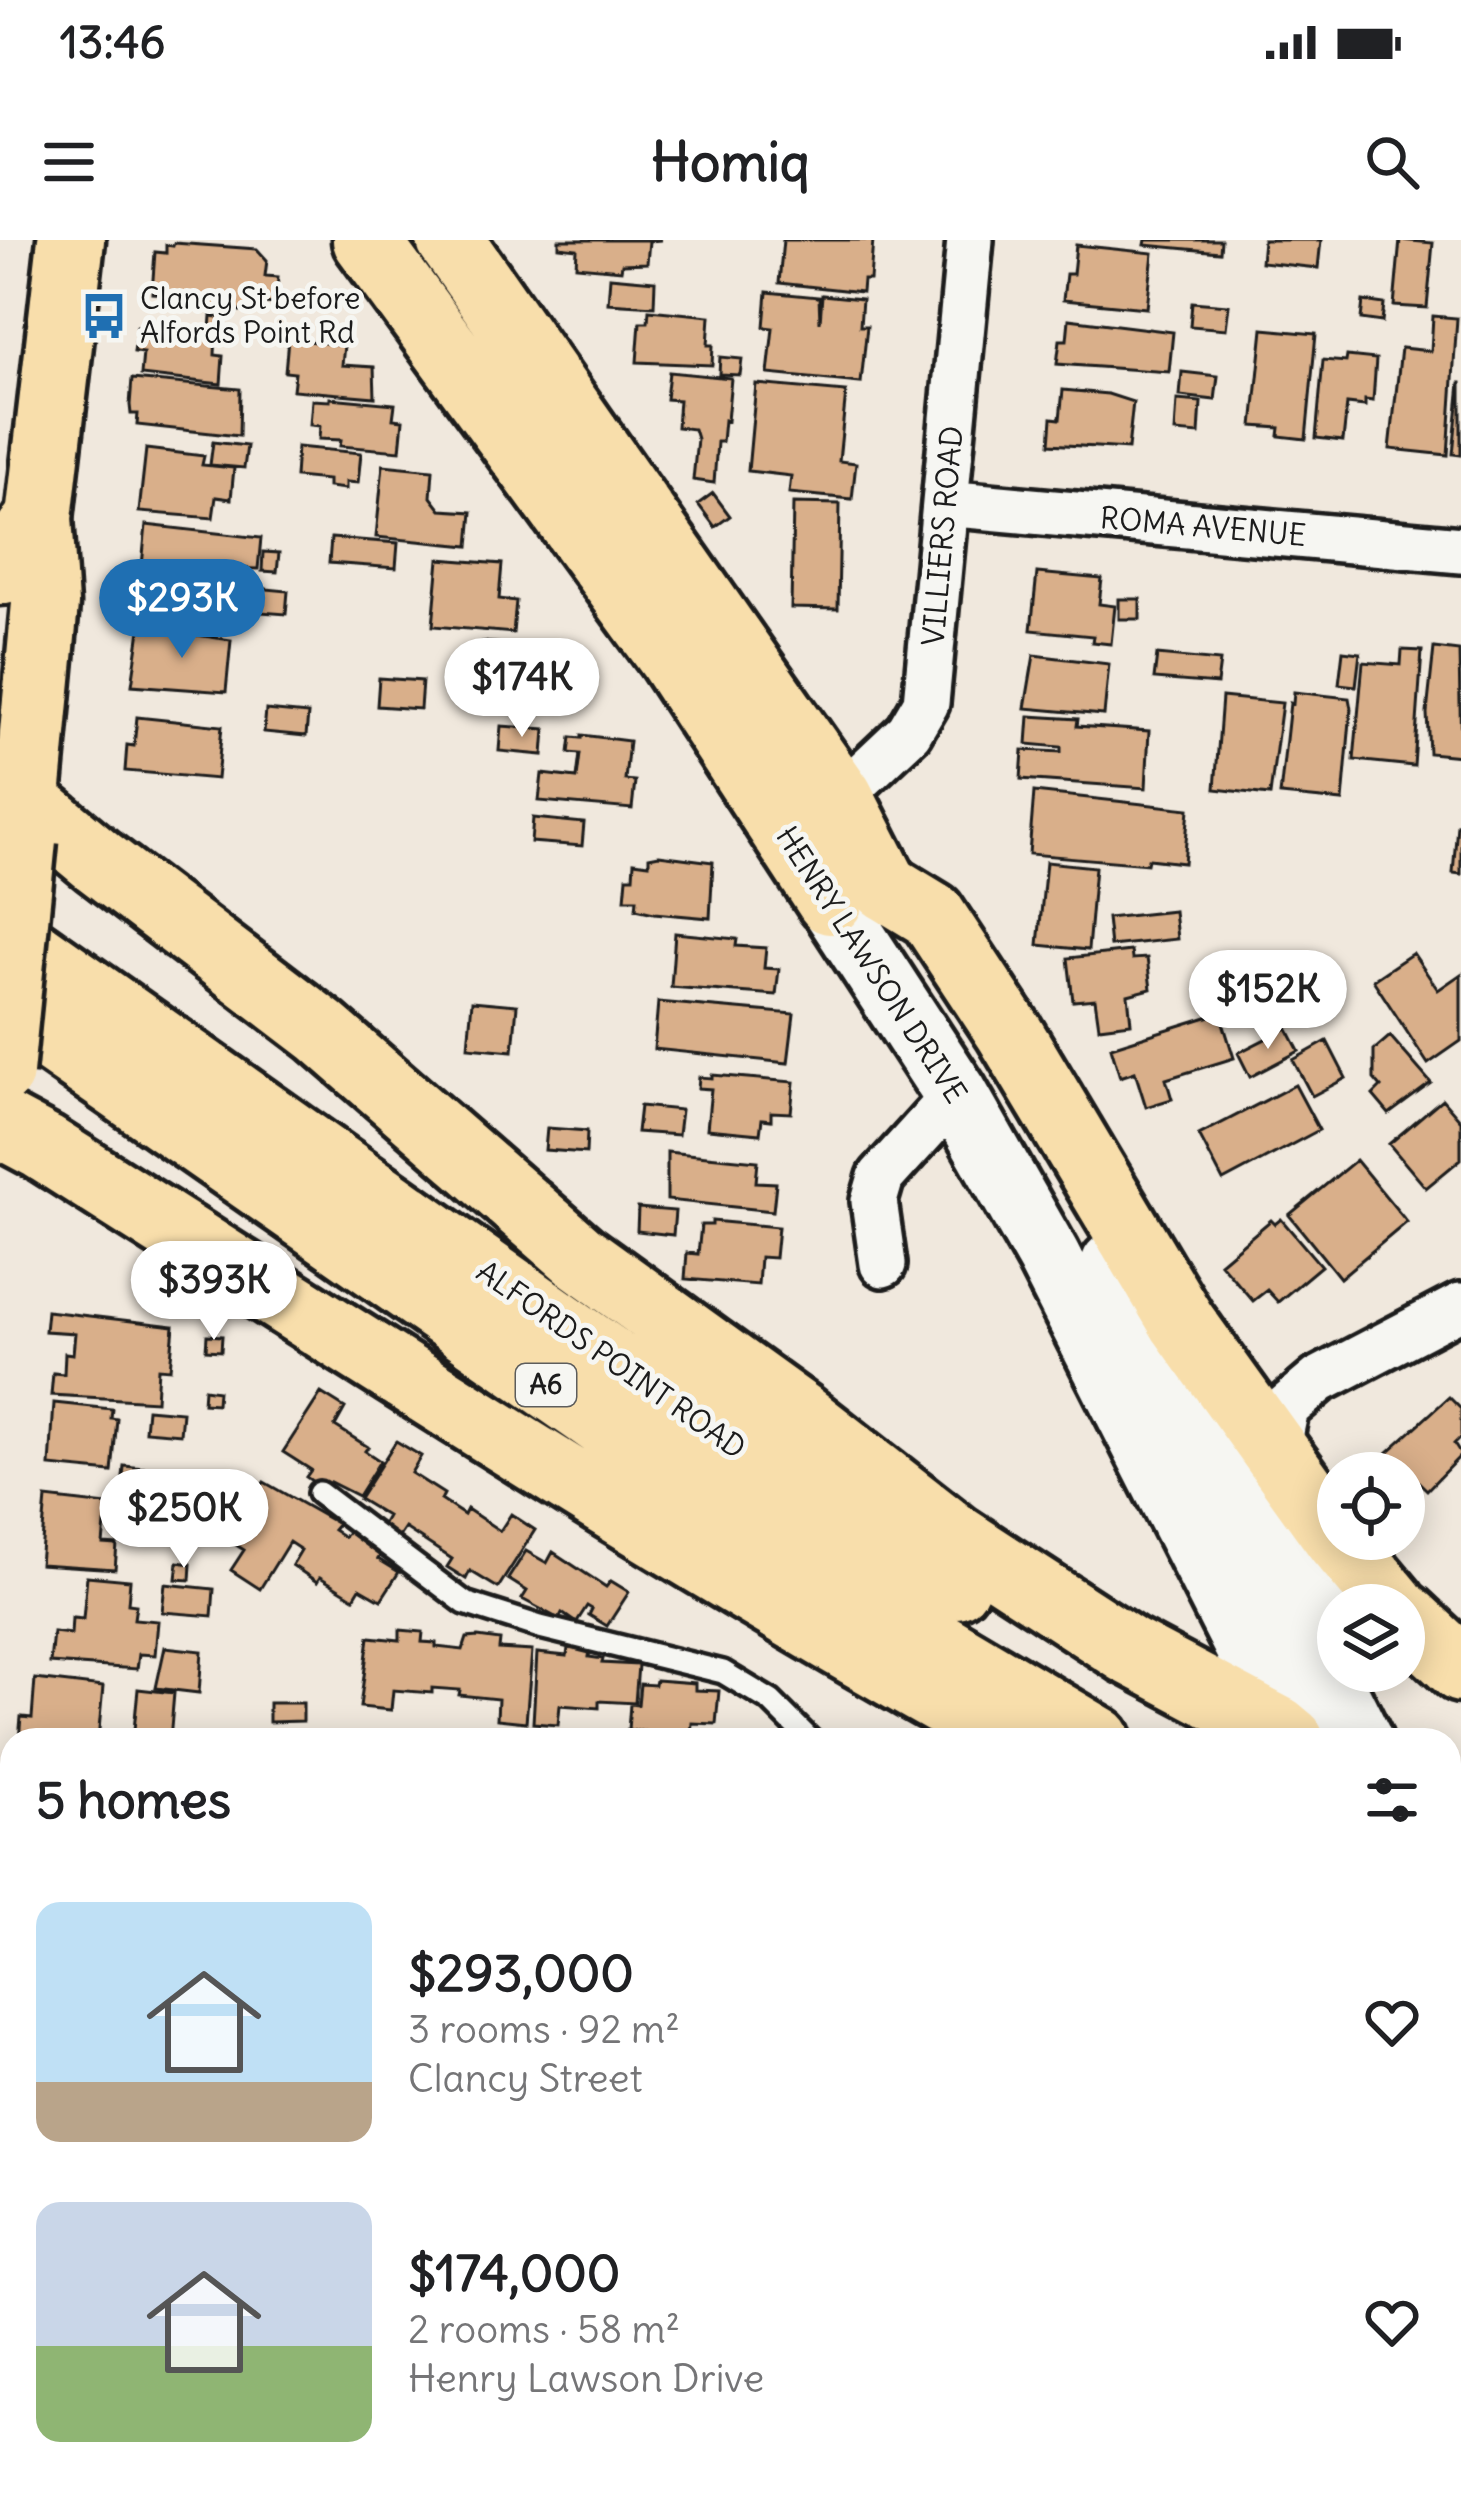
<!DOCTYPE html>
<html lang="en">
<head>
<meta charset="utf-8">
<style>
  :root { --surface:#fff; --page:#f2f2f2; --text:#202124; --muted:#757577; --accent:#1f6fb2 }
  body { margin:0; font-family:Delius,sans-serif; background:var(--page); color:var(--text); height:100vh; display:flex; flex-direction:column; font-size:45px; white-space:nowrap }
  * { box-sizing:border-box; margin:0 }
  p { font-size:39px; color:var(--muted) }
  .icon { flex:none; width:66px; height:66px; fill:none; stroke:currentColor; stroke-width:2; stroke-linecap:round; stroke-linejoin:round }
  .map { position:relative; flex:1; overflow:hidden }
  .side { position:absolute; left:0px; top:1488px; width:1461px; height:771px; display:flex; flex-direction:column; background:var(--surface); border-radius:36px 36px 0 0; box-shadow:0 6px 30px #0003 }
  .side>* { flex:none }
  .controls { position:absolute; left:1317px; top:1212px; display:grid; gap:24px }
  .controls a { display:grid; place-items:center; width:108px; height:108px; border-radius:50%; background:var(--surface); box-shadow:0 6px 30px #0003; font-size:60px }
  .price { position:absolute; translate:-50% -102px; padding:0 27px; border-radius:42px; background:#fff; color:#222; font-size:39px; line-height:78px; filter:drop-shadow(0 3px 6px #0008) }
  .price::after { content:''; position:absolute; left:50%; top:72px; width:36px; height:27px; margin-left:-18px; background:inherit; clip-path:polygon(0 0,100% 0,50% 100%) }
  .price.selected { background:var(--accent); color:#fff }
  ul { padding:0; list-style:none }
  li { display:flex; align-items:center; gap:36px; height:300px; padding:0 36px }
  li span { display:grid; place-items:center; flex:none; width:336px; height:240px; border-radius:24px; color:#555 }
  li>.icon { margin-inline-start:auto }
  span .icon { width:144px; height:144px; fill:#fffc; stroke-width:1 }
  li b { font-size:51px }
  h2 { display:flex; justify-content:space-between; align-items:center; height:144px; padding:0 36px; font-size:51px }
  .status { display:flex; justify-content:space-between; align-items:center; height:84px; padding:0 60px; background:var(--surface); direction:ltr }
  .status svg { height:33px; fill:currentColor }
  header { display:flex; justify-content:space-between; align-items:center; height:156px; padding:0 36px; background:var(--surface); font-size:54px; font-weight:700 }
  .map>svg:first-child { display:block }
  .built { fill:#e9d7c4 }
  .green { fill:#a5eab6; stroke:#608369; stroke-width:3 }
  .building { fill:#d9af8a; stroke:#1c1c1c; stroke-width:3 }
  .lines { fill:none; stroke-linecap:round; stroke-linejoin:round }
  .service-casing { stroke:#1c1c1c; stroke-width:30 }
  .minor-casing { stroke:#1c1c1c; stroke-width:54 }
  .secondary-casing { stroke:#1c1c1c; stroke-width:72 }
  .primary-casing { stroke:#1c1c1c; stroke-width:75 }
  .trunk-casing { stroke:#1c1c1c; stroke-width:75 }
  .service { stroke:#f6f6f2; stroke-width:21 }
  .minor { stroke:#f6f6f2; stroke-width:45 }
  .secondary { stroke:#f6f6f2; stroke-width:63 }
  .primary { stroke:#f8deab; stroke-width:66 }
  .trunk { stroke:#f8deab; stroke-width:66 }
  .primary-bridge-casing { stroke:#1c1c1c; stroke-width:75; stroke-linecap:butt }
  .trunk-bridge-casing { stroke:#1c1c1c; stroke-width:75; stroke-linecap:butt }
  .primary-bridge { stroke:#f8deab; stroke-width:66 }
  .trunk-bridge { stroke:#f8deab; stroke-width:66 }
  .labels { text-anchor:middle; stroke-width:10; stroke-linejoin:round; paint-order:stroke }
  .shield { fill:#f6f6f2; stroke:#5d5d5c; stroke-width:3 }
  .shield-label { font-size:27px; font-weight:bold; fill:#1c1c1c }
  .poi-label { font-size:30px; fill:#1c1c1c; stroke:#f6f6f2; text-anchor:start }
  .street-label { font-size:30px; fill:#1c1c1c; stroke:#f6f6f2 }
</style>
</head>
<body>
<div class="status"><b>13:46</b><svg viewBox="0 0 49 12"><path d="M0 12V9h3v3zM5 12V6h3v6zM10 12V3h3v9zM15 12V0h3v12zM26 1h20v11H26zM47 4h2v5h-2z"/></svg></div>
<header><svg class="icon" aria-label="menu" viewBox="0 0 24 24"><path d="M4 6h16M4 12h16M4 18h16"/></svg>Homiq<svg class="icon" aria-label="search" viewBox="0 0 24 24"><circle cx="10" cy="10" r="6"/><path d="M15 15l6 6"/></svg></header>
<div class="map">
<svg width="1461" height="2258" viewBox="0 0 1461 2258">
  <rect width="100%" height="100%" fill="#f0e8dd"/>
  <filter id="ink" filterUnits="userSpaceOnUse"><feTurbulence type="fractalNoise" baseFrequency=".00833" numOctaves="2"/><feDisplacementMap in="SourceGraphic" scale="24" xChannelSelector="R" yChannelSelector="G"/><feConvolveMatrix kernelMatrix="1 2 1 2 8 2 1 2 1" color-interpolation-filters="sRGB"/></filter>
  <g filter="url(#ink)">
    <path class="built" d="M0,2005L12,2006V2247H702L701,2258H0Z"/>
    <path class="green" d="M1449,1879L1461,1904V2258H1198L1194,2247H1449Z"/>
    <path class="building" d="M559,0H661L649,1L647,23L622,24L621,30L576,26L577,9L559,7Z
      M783,0H873L870,40H863L862,52L779,43Z
      M1146,0H1221L1220,12L1145,5Z
      M1263,0H1321L1318,28L1261,22Z
      M1400,0L1433,3L1427,68L1394,66Z
      M174,3L257,9L267,20L265,36L278,37L276,64L262,63V73L167,64L168,54L152,53L155,12L166,13V5L173,6Z
      M1076,5L1153,13L1147,68L1063,60L1066,34H1073Z
      M610,37L655,41L654,66L608,63Z
      M767,52L819,57L820,82L822,55L862,59L860,86H867L861,143L768,134L773,88L764,87Z
      M1363,61L1384,64L1382,82L1361,79Z
      M1192,62L1229,65L1226,89L1190,86Z
      M649,70L710,76L708,105H713L712,125L637,122L640,82H648Z
      M211,76L224,78L223,92L210,90Z
      M1433,76L1457,78L1448,215L1390,209L1401,108L1431,111Z
      M1069,79L1173,92L1169,132L1057,124L1060,100H1067Z
      M137,87L216,94L215,115L223,116L221,144L141,135L143,113L134,112Z
      M1263,89L1316,94L1306,199L1279,196L1280,188L1253,186Z
      M288,99L344,105L342,125L374,127L375,157L293,150L295,133L285,132Z
      M1347,116L1376,119L1373,161L1365,160V166L1347,164L1343,201L1316,198L1323,120L1346,122Z
      M720,117L742,119L740,135L719,134Z
      M669,132L731,138L727,181L724,180L722,202H717L714,243L693,240L697,199L694,189L677,187L679,160L666,159Z
      M1182,132L1218,136L1215,160L1180,156Z
      M132,139L240,149L239,196L137,185L138,174H131L130,165Z
      M1460,143H1461V215L1453,214Z
      M756,144L846,152L839,221L856,223L852,259L789,253L791,236L748,231Z
      M1063,150L1108,154L1133,162L1128,209L1050,204L1052,178L1060,179Z
      M330,158L395,164L393,179L403,180L400,211L340,206L341,200L319,199L320,186L310,185L312,160L330,161Z
      M1177,160L1201,162L1199,194L1175,192Z
      M213,202L247,206L244,228L210,225Z
      M297,207L361,213L358,243L346,242V249L328,247V240L295,237Z
      M146,209L204,216L202,225L234,228L231,259L216,257L213,278L139,272Z
      M383,225L433,230L431,257L441,270L472,272L469,306L376,297Z
      M713,253L730,276L715,287L698,264Z
      M793,263L840,264L838,369L791,368Z
      M146,285L261,298L258,329L210,328L208,349L161,345V337L141,336Z
      M331,298L398,303L396,328L329,323Z
      M263,312L279,313L277,332L262,331Z
      M439,319L502,324L499,359L516,361L513,393L433,386Z
      M1037,333L1102,339L1099,364L1115,366L1111,404L1092,402L1093,396L1031,390Z
      M224,345L288,351L286,374L222,369Z
      M1119,359H1140V379H1119Z
      M149,388L231,400L226,452L132,445L140,390Z
      M483,402L539,407L537,430L556,432L553,464L479,458Z
      M1434,408L1459,411L1461,516L1429,513L1427,473Z
      M1402,410L1422,411L1414,526L1354,520L1363,422L1401,425Z
      M1343,411L1360,413L1356,446L1339,444Z
      M1034,415L1109,424L1104,475L1025,468Z
      M1157,415L1220,421L1217,444L1154,439Z
      M379,438L422,441L420,469L377,466Z
      M1294,452L1349,458L1351,469L1343,561L1280,555L1290,463L1293,464Z
      M1222,457L1282,463L1270,555L1215,549Z
      M266,470L308,474L306,496L264,492Z
      M1029,476L1078,479L1077,486L1149,491L1146,548L1021,539L1023,510L1061,512V507L1027,504Z
      M137,477L222,486L217,539L125,531L127,505L134,506Z
      M501,486L545,489L543,515L499,511Z
      M582,495L629,501L625,540L635,541L632,569L539,561L542,534L577,538L580,514L569,513L571,497L582,498Z
      M1034,552L1189,569L1184,623L1148,619L1147,624L1029,614Z
      M533,578L584,583L582,606L531,602Z
      M1457,585L1461,586V634L1453,633Z
      M659,615L713,622L710,678L654,673L636,669L637,659H625L627,637H633L634,622L649,624V617Z
      M1046,622L1095,627L1088,710L1038,705Z
      M1174,671L1177,699L1110,706L1107,678Z
      M675,693L737,699L736,706L766,708L764,728L779,729L776,755L671,747Z
      M1131,711L1132,719L1147,718L1151,749L1128,755L1131,783L1099,787L1095,759L1073,761L1068,718Z
      M1413,713L1438,750L1461,734V801L1428,824L1373,740Z
      M1250,734L1256,757L1214,770L1207,747Z
      M472,761L517,765L513,811L468,807Z
      M658,762L794,774L788,823L654,809Z
      M1220,773L1234,818L1166,839L1172,859L1146,867L1135,832L1120,837L1111,807Z
      M1287,788L1299,811L1250,837L1238,813Z
      M1390,796L1431,843L1389,874L1373,855L1381,847L1374,839V810Z
      M1327,801L1346,838L1312,856L1293,820Z
      M712,835L794,842L791,873L771,872V880L762,879L760,894L707,889L711,849L698,848L699,837L712,838Z
      M1295,845L1319,890L1223,941L1199,895Z
      M1442,859L1461,881V919L1426,948L1389,904Z
      M640,866L681,870L678,895L637,892Z
      M547,888L587,891L586,913L545,910Z
      M667,912L758,921L756,942L776,943L773,971L667,960Z
      M1356,920L1407,982L1340,1038L1289,975Z
      M638,968L675,971L673,995L637,991Z
      M1281,979L1321,1026L1278,1062L1267,1050L1253,1061L1220,1023L1271,980L1275,984Z
      M712,981L778,987L775,1018L760,1017L758,1045L685,1039L687,1013L698,1014L701,985H712Z
      M47,1071L174,1086L170,1129L158,1128L156,1161L51,1155L53,1133L64,1134L65,1113L73,1114L75,1093L45,1091Z
      M207,1095L222,1096L221,1111L206,1110Z
      M204,1149L218,1151L217,1164L203,1163Z
      M321,1153L345,1168L335,1186L368,1207L365,1211L380,1221L358,1256L330,1242L325,1250L306,1237L311,1230L283,1212Z
      M1449,1157L1461,1169V1197L1454,1204L1461,1215L1427,1250L1388,1212Z
      M54,1163L112,1169L111,1178L117,1179L112,1232L50,1226Z
      M147,1169L182,1172L180,1194L145,1191Z
      M396,1201L421,1216L411,1233L444,1254L441,1260L464,1275L467,1269L500,1291L511,1274L535,1290L498,1348L470,1331L466,1339L447,1327L452,1319L405,1288L399,1297L382,1285L387,1276L359,1259Z
      M124,1226L175,1231L173,1253L122,1249Z
      M177,1232L203,1234L201,1257L175,1255Z
      M264,1242L338,1284L333,1290L344,1297L348,1292L382,1313L378,1319L399,1332L381,1360L360,1348L354,1358L320,1337L317,1342L292,1325L301,1310L289,1302L260,1349L231,1330L244,1310L228,1300Z
      M46,1258L142,1269L140,1288L105,1284L103,1304L117,1305L115,1329L40,1324Z
      M526,1311L547,1323L553,1312L606,1347L611,1341L629,1352L607,1386L589,1375L592,1369L587,1366L576,1383L562,1373L559,1379L522,1359L527,1351L508,1339Z
      M178,1322L191,1324L190,1340L176,1339Z
      M87,1336L130,1340L128,1364L136,1365L134,1379L158,1381L155,1415L139,1414L137,1429L50,1423L53,1392L71,1394L72,1378L83,1379Z
      M165,1344L214,1349L212,1376L162,1372Z
      M400,1390L423,1392L422,1402L436,1403V1407L463,1410L467,1398L478,1397L500,1400L499,1409L532,1411L526,1482L497,1479L498,1459L459,1455L460,1450L432,1448V1453L393,1450L391,1470L360,1467L369,1397L400,1400Z
      M165,1407L202,1411L199,1453L156,1448Z
      M568,1408L590,1410L589,1417L603,1419L602,1423L638,1425L635,1463L599,1461V1468L560,1465L558,1485L533,1483L537,1413L567,1416Z
      M35,1439L103,1447L98,1500H19L21,1477L32,1478Z
      M656,1440L695,1443V1450L719,1451L716,1484L692,1483L691,1495L628,1490L630,1464L638,1465L640,1444L655,1445Z
      M138,1449L174,1453L170,1500H133Z
      M269,1463H303V1481L269,1482Z
      M9,1628H12V1702L0,1701V1670L6,1671Z
      M0,1711L12,1712V1771L5,1770L8,1741L0,1740Z
      M0,1801L12,1802V1861L0,1860Z
      M0,2195L12,2196V2247H67L66,2258L0,2257Z
      M202,2247H293L280,2258H212Z
      M598,2247H655L654,2258H597Z
      M863,2247H923L922,2258H862Z
      M935,2247H957L956,2258H934Z
      M983,2247H1057V2249L1043,2251L1044,2258H985Z
      M1089,2247L1184,2253V2258H1076V2253L1088,2254Z"/>
    <g class="lines">
      <defs>
        <path id="service" d="M319,1253L465,1363L540,1387L723,1432L771,1461L810,1500"/>
        <path id="minor" d="M945,263L1461,310
          M840,557L909,492L926,463L970,0
          M883,1024L874,961L881,937L956,854
          M1338,1380C1308,1317 1262,1239 1287,1167L1319,1140L1461,1066
          M0,1950L12,1951
          M761,2258L762,2247"/>
        <path id="secondary" d="M830,661L956,854L1048,1016L1294,1500
          M1113,1024L1250,1280L1360,1500
          M1449,1807L1461,1832"/>
        <path id="primary" d="M366,0L670,416L830,661
          M450,0L840,557L886,647
          M23,600L45,364L39,278L71,0"/>
        <path id="trunk" d="M0,331L39,278
          M27,562L98,621L321,791L580,1017L799,1175L956,1298L1128,1410L1279,1490L1291,1500
          M886,647L932,675L1009,792L1182,1082L1338,1299
          M0,689L665,1159L956,1345
          M0,763L768,1298L936,1404L1098,1500
          M0,884L43,907C362,1109 679,1317 1011,1500
          M1338,1299L1393,1365
          M1404,1376L1461,1429
          M1449,1586L1461,1591
          M1449,1664L1461,1668"/>
      </defs>
      <use href="#service" class="service-casing"/>
      <use href="#minor" class="minor-casing"/>
      <use href="#secondary" class="secondary-casing"/>
      <use href="#primary" class="primary-casing"/>
      <use href="#trunk" class="trunk-casing"/>
      <use href="#service" class="service"/>
      <use href="#minor" class="minor"/>
      <use href="#secondary" class="secondary"/>
      <use href="#primary" class="primary"/>
      <use href="#trunk" class="trunk"/>
      <defs>
        <path id="primary-bridge" d="M0,832L23,600"/>
        <path id="trunk-bridge" d="M1449,1700L1461,1705"/>
      </defs>
      <use href="#primary-bridge" class="primary-bridge-casing"/>
      <use href="#trunk-bridge" class="trunk-bridge-casing"/>
      <use href="#primary-bridge" class="primary-bridge"/>
      <use href="#trunk-bridge" class="trunk-bridge"/>
    </g>
  </g>
  <defs>
    <symbol id="bus-bare" viewBox="-9 -9 18 18"><path d="M-5-6H5V4H4V6H2V4H-2V6H-4V4H-5ZM-3.5-4V0h7V-4ZM-3.5 1.2v1.5H-2V1.2ZM2 1.2v1.5H3.5V1.2Z" fill="#1f6fb2" stroke="#f6f6f2" stroke-width="2.5" paint-order="stroke"/></symbol>
  </defs>
  <g fill-rule="evenodd">
    <use href="#bus-bare" x="71" y="43" width="66" height="66"/>
  </g>
  <g class="labels">
    <rect class="shield" x="516" y="1124" width="60" height="42" rx="9"/>
    <g class="shield-label">
      <text x="546" y="1154">A6</text>
    </g>
    <g class="poi-label">
      <text x="140" y="69">Clancy St before<tspan x="140" dy="34">Alfords Point Rd</tspan></text>
    </g>
    <g class="street-label">
      <text transform="translate(1203 287) rotate(5)" y="10">ROMA AVENUE</text>
      <text transform="translate(943 296) rotate(-85)" y="10">VILLIERS ROAD</text>
      <text transform="translate(871 725) rotate(57)" y="10">HENRY LAWSON DRIVE</text>
      <text transform="translate(611 1120) rotate(35)" y="10">ALFORDS POINT ROAD</text>
    </g>
  </g>
</svg>
<div class="controls">
<a><svg class="icon" aria-label="locate" viewBox="0 0 24 24"><circle cx="12" cy="12" r="6"/><path d="M12 2v4M12 18v4M2 12h4M18 12h4"/></svg></a>
<a><svg class="icon" aria-label="layers" viewBox="0 0 24 24"><path d="M12 4l9 5-9 5-9-5zM3 14l9 5 9-5"/></svg></a>
</div>
<b class="price selected" style="left:182px;top:421px">$293K</b>
<b class="price" style="left:522px;top:500px">$174K</b>
<b class="price" style="left:1268px;top:812px">$152K</b>
<b class="price" style="left:214px;top:1103px">$393K</b>
<b class="price" style="left:184px;top:1331px">$250K</b>
<section class="side">
<h2>5 homes<svg class="icon" aria-label="filters" viewBox="0 0 24 24"><path d="M4 7h16M4 17h16"/><circle cx="9" cy="7" r="2"/><circle cx="15" cy="17" r="2"/></svg></h2>
<ul>
<li><span style="background:linear-gradient(#bfe0f5 75%,#b9a48a 0)"><svg class="icon" aria-label="home" viewBox="0 0 24 24"><path d="M3 11l9-7 9 7M6 9v11h12V9"/></svg></span><div><b>$293,000</b><p>3 rooms · 92 m²</p><p>Clancy Street</p></div><svg class="icon" aria-label="heart" viewBox="0 0 24 24"><path d="M12 20l-8-8c-3-5 5-10 8-4 3-6 11-1 8 4z"/></svg></li>
<li><span style="background:linear-gradient(#c9d6e8 60%,#8fb573 0)"><svg class="icon" aria-label="home" viewBox="0 0 24 24"><path d="M3 11l9-7 9 7M6 9v11h12V9"/></svg></span><div><b>$174,000</b><p>2 rooms · 58 m²</p><p>Henry Lawson Drive</p></div><svg class="icon" aria-label="heart" viewBox="0 0 24 24"><path d="M12 20l-8-8c-3-5 5-10 8-4 3-6 11-1 8 4z"/></svg></li>
</ul>
</section>
</div>
</body>
</html>
